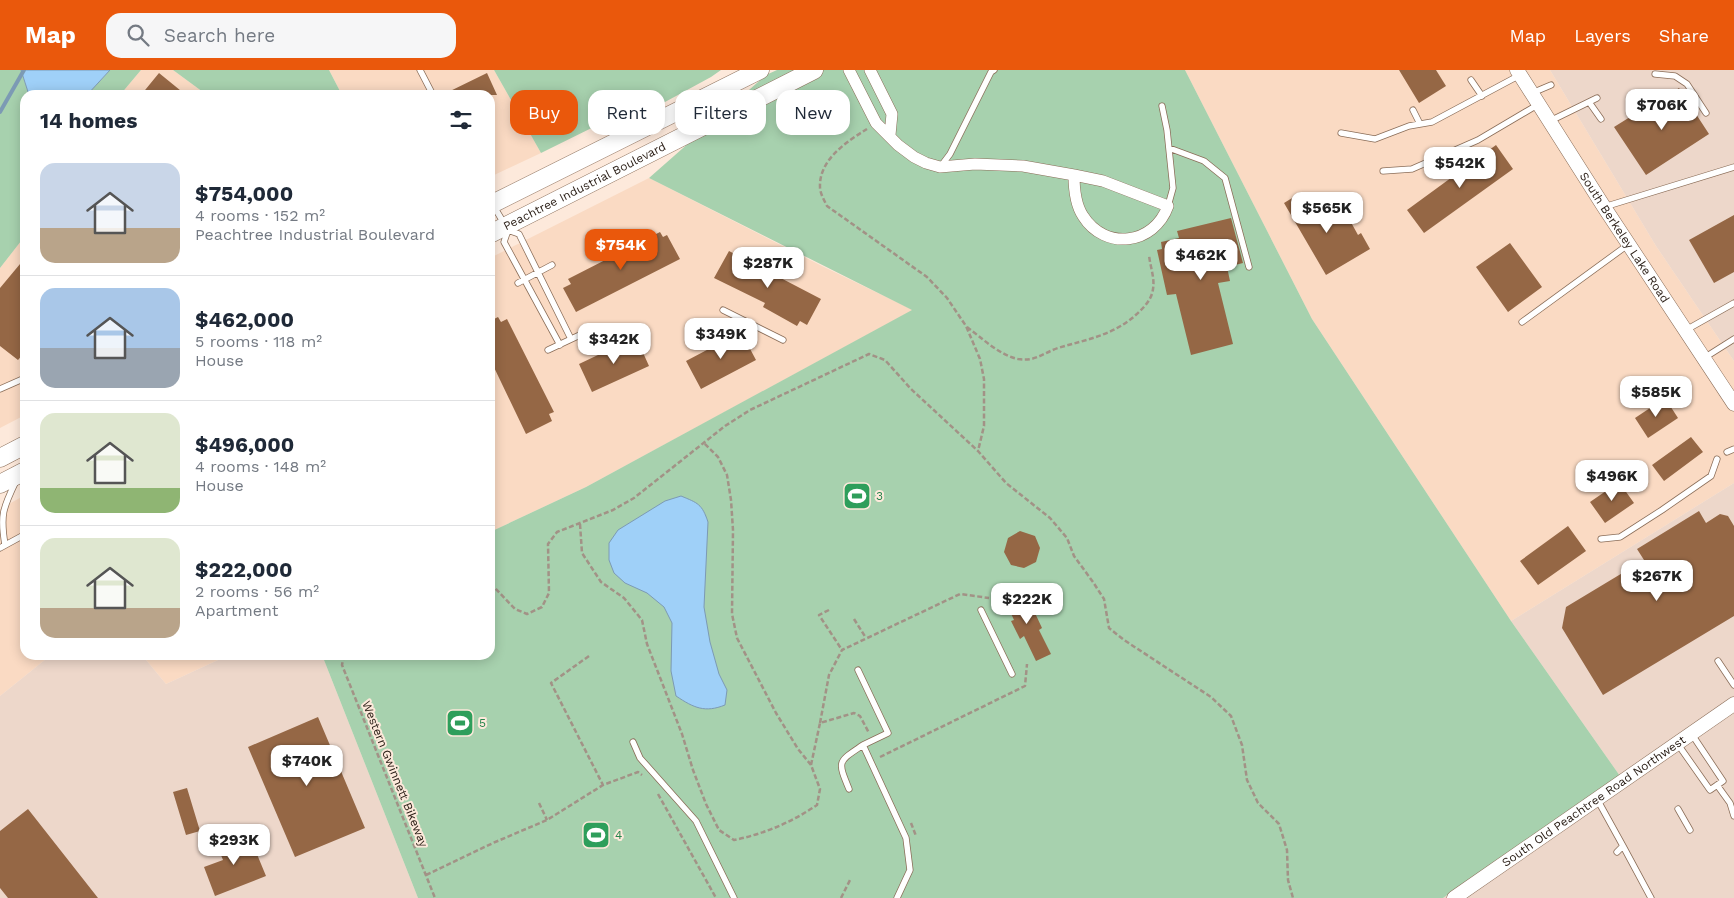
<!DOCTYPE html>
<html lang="en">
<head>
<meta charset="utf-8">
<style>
  :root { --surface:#fff; --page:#f6f6f7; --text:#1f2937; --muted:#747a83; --line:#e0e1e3; --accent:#ea580c }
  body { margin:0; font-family:"Work Sans",sans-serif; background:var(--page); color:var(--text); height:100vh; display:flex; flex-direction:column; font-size:19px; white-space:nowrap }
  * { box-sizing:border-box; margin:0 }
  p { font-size:16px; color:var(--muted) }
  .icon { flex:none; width:28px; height:28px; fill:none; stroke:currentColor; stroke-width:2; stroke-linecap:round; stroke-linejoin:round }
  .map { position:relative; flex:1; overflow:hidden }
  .panel { position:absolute; left:20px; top:20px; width:475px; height:570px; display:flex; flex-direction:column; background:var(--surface); border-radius:15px; box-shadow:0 2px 12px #0003 }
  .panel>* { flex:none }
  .guide { position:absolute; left:510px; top:20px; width:475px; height:45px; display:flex; gap:10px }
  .price { position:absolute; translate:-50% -42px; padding:0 11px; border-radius:10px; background:#fff; color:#222; font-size:16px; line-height:32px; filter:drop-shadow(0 1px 2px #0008) }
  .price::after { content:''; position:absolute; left:50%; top:30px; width:15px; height:11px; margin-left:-8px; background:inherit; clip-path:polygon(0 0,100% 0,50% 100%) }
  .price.on { background:var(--accent); color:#fff }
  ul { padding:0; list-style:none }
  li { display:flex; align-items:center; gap:15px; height:125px; padding:0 20px }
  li+li { border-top:1px solid var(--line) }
  li span { display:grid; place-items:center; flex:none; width:140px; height:100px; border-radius:15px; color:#555 }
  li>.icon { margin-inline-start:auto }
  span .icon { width:60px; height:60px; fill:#fffc; stroke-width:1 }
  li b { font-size:21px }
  h2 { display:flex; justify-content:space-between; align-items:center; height:60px; padding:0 20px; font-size:21px }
  .chip { padding:0 18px; border-radius:15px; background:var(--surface); box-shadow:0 2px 12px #0003; font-size:18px; line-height:45px }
  .chip.on { background:var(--accent); color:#fff }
  header { display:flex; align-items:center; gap:30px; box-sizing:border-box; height:70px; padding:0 25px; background:var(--accent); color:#fff }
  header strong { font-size:24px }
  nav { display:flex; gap:28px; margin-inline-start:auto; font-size:18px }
  .search { width:350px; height:45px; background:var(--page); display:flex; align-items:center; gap:12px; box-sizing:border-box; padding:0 18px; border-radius:15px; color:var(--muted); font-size:19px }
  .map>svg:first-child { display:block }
  .built { fill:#fadac3 }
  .industrial { fill:#edd7ca }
  .green { fill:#a7d1ae }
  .water { fill:#9fd0f8; stroke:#7c9ab4 }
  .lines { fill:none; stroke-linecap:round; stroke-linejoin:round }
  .stream { stroke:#7c9ab4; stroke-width:4 }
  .building { fill:#956745 }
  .service-casing { stroke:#8a6d58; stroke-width:7 }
  .minor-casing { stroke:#8a6d58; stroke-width:12 }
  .tertiary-casing { stroke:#8a6d58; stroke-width:15 }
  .trunk-casing { stroke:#8a6d58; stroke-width:19 }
  .path { stroke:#a29286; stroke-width:2.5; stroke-dasharray:5 2.5; stroke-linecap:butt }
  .service { stroke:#fff; stroke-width:5.5 }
  .minor { stroke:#fff; stroke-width:11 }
  .tertiary { stroke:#fff; stroke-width:14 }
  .trunk { stroke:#fff; stroke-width:18 }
  .labels { text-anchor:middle; stroke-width:4; stroke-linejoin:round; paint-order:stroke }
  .street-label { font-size:12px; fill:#291d15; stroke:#fde9db }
  .leisure-label { font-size:12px; fill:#27864d; stroke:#fde9db; text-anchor:start }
</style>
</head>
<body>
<header>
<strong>Map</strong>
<div class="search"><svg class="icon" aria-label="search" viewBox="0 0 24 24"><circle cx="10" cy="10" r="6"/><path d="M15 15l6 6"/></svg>Search here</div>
<nav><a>Map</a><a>Layers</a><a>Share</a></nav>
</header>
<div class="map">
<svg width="1734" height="828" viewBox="0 0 1734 828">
  <rect width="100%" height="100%" fill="#fde9db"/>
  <path class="built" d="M141,0H173L207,25H120Z
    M329,0H494L541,83L490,107V25H342Z
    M1185,0H1550L1656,176L1734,291V413L1511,551L1312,249Z
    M649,108L822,196L913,240L586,417L490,462V188Z
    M25,166V345L0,358V198Z
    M25,425V585H51L0,626V439Z
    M142,585H229L166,614Z"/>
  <path class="industrial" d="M1550,0H1734V291L1656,176Z
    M1734,413V828H1443L1620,706L1511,551Z
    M51,585H142L166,614L229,585H322L418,828H0V626Z"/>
  <path class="green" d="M0,0H21L29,25H25V166L0,198Z
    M110,0H141L120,25H87Z
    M173,0H329L342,25H207Z
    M494,0H721L711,7L665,32L624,42L541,83Z
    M777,0H1185L1312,249L1511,551L1620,706L1443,828H418L322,585H490V462L586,417L912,240L649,108L766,5Z"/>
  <path class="water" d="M21,0H110L87,25H29Z
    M681,426C698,433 702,434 708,452L704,537L710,572L719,604L727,620L725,635C705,643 694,638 676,626L671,601L672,553L664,537L647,523L625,513L614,503L609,490V473L618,460L665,431Z"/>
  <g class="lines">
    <path class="stream" d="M0,42L24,0"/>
  </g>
  <path class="building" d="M1399,0H1436L1446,16L1419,33Z
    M159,3L186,25H141Z
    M487,3L497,25H442Z
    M1679,18L1709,64L1646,105L1614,57L1630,47L1631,49Z
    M1496,75L1513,99L1424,163L1407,140Z
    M1302,122L1318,150L1342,136L1358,165L1361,163L1370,179L1326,205L1284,133Z
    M1734,145V202L1714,213L1689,170Z
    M1231,148L1243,193L1227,197L1230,211L1218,213L1233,274L1191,285L1176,224L1167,225L1157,180L1162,179L1161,172L1179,168L1177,161Z
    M660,162L663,167L667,165L680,189L576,242L563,218L571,214L568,209Z
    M1510,173L1542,217L1508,242L1476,197Z
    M729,181L821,229L807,255L800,251L797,256L763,237L765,233L714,208Z
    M25,188V282L18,290L0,276V218Z
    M498,247L501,252L507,249L554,342L549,344L552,351L526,364L490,289V251Z
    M741,262L756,290L701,319L686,291Z
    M636,267L649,296L592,322L579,294Z
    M1665,328L1678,348L1648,368L1635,348Z
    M1691,367L1703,382L1664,411L1652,395Z
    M1619,412L1634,433L1605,453L1590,432Z
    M1699,441L1706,453L1720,444L1728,446L1734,456V546L1603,625L1562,558L1566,537L1644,490L1637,479Z
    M1568,456L1586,481L1538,515L1520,491Z
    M1020,461L1035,466L1040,478L1036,492L1024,498L1011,495L1004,482L1008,468Z
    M1019,519L1031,544L1035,543L1042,558L1039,560L1051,584L1036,591L1024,566L1020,569L1011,551L1014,550L1003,526Z
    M318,647L365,758L295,787L248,677Z
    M187,718L200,761L186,765L173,722Z
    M28,739L98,828H8L0,818V761Z
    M240,764L247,780L254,777L266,806L215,826L204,797L223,790L216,773Z"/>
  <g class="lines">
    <defs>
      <path id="service" d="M420,0L433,25
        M1655,4L1675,6L1687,14L1706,43
        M1471,10L1482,26
        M1532,23L1551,15
        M1589,32L1601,49
        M1162,36L1167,60L1173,118L1168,136
        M1413,40L1420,54
        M1550,51L1597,28
        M1341,63L1375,69L1409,56L1432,52L1520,5
        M1169,78L1204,91L1225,108L1249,197
        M941,96L950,84L991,2L994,0
        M1383,101L1412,99L1478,70L1539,34
        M493,135L508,160L519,164L571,269
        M1604,137L1734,97
        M508,160L504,172L560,275
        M518,213L552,195
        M723,240L783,270
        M1522,252L1629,174
        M1686,260L1734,233
        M548,280L582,264
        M1704,288L1734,269
        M0,319L25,308
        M1727,382L1734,379
        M1601,469L1620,467L1662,440L1711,406L1717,389
        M5,475C0,445 3,438 16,411
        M0,478L22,466L25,472
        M981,540L1012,604
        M1718,591L1734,615
        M858,600L888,663L863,675
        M633,672L640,688L696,751L734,828
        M1677,673L1710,720L1723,711L1691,663
        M1717,715L1730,733L1734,746
        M849,719C837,690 838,692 863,675L906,768L910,800L897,828
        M1597,729L1623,776L1617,782
        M1678,739L1690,760
        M1623,776L1651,828"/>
      <path id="minor" d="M849,0L876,53L898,75L914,87L926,93L940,97L975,94L1023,96L1074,105L1103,111L1168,136C1154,175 1105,181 1083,146C1075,134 1074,119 1074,105
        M870,0L892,44L890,65"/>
      <g id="tertiary">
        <path id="s1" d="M1517,0L1604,137L1734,334"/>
        <path id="s2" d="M1454,828L1734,634"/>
      </g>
      <g id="trunk">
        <path d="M490,135L760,0"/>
        <path id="s3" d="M490,164L814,0"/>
        <path d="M0,388L25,375"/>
        <path d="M0,414L25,401"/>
      </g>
    </defs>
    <use href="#service" class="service-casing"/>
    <use href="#minor" class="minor-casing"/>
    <use href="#tertiary" class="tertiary-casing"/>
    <use href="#trunk" class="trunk-casing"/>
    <path class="path" d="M867,59C846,72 819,90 820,117C820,123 824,130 827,136L927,207L947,228L966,256L980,289L984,309V356L978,381
      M967,257C982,268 999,285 1018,289C1035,292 1043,283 1058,278C1088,269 1116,265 1140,241C1146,235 1152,228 1153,219C1155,208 1150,196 1149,185
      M580,454L582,483L601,512L624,528L642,550L647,574L682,664L693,700L706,734L719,760L734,770C764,764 792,752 817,735L820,719L811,695L798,679L776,643L737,568L732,544L733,460L731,430L727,405L718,387L703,372
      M490,514L493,516L515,539L527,544L542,537L549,523L548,474L557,462L613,440L634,428L725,356L750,340L869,284L885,290L911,319L978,381L1006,413L1050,448L1067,468L1074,486L1093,512L1104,529L1109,558L1124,570L1211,627L1231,646L1242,675L1247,710L1258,733L1279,754L1287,780L1288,810L1293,828
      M829,540L819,545L842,580
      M854,549L866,568
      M344,585L342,595L435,828
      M589,586L551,613L603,715
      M820,653L829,605L842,580L960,524L989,528
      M880,687L1025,616L1027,594
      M811,695L820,653L854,643L860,646L869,663
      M658,724L716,828
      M539,733L547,750
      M911,753L916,766
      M426,805L493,773L547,750L603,715L638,702L642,705
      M841,828L851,808"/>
    <use href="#service" class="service"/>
    <use href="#minor" class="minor"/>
    <use href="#tertiary" class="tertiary"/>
    <use href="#trunk" class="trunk"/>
  </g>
  <defs>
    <symbol id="stadium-square" viewBox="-11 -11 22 22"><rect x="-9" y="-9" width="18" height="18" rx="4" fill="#2e9e5b" stroke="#fde9db"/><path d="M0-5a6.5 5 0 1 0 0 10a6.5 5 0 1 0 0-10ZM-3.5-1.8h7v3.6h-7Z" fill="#fff"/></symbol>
  </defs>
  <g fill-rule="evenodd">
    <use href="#stadium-square" x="841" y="410" width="32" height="32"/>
    <use href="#stadium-square" x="444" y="637" width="32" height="32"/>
    <use href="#stadium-square" x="580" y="749" width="32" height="32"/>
  </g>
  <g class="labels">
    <g class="street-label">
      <text dy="4" stroke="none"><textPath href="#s3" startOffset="106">Peachtree Industrial Boulevard</textPath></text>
      <text dy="4" stroke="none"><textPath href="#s1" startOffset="199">South Berkeley Lake Road</textPath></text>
      <text transform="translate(395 704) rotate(68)" y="4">Western Gwinnett Bikeway</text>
      <text dy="4" stroke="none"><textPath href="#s2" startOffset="170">South Old Peachtree Road Northwest</textPath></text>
    </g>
    <g class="leisure-label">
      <text x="876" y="430">3</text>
      <text x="479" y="657">5</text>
      <text x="615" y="769">4</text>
    </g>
  </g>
</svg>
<b class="price" style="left:1662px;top:61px">$706K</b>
<b class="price" style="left:1460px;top:119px">$542K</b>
<b class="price" style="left:1327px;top:164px">$565K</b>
<b class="price on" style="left:621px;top:201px">$754K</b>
<b class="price" style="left:1201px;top:211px">$462K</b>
<b class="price" style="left:768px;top:219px">$287K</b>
<b class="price" style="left:721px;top:290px">$349K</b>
<b class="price" style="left:614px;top:295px">$342K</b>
<b class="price" style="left:1656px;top:348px">$585K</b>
<b class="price" style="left:1612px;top:432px">$496K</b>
<b class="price" style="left:1657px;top:532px">$267K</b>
<b class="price" style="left:1027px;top:555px">$222K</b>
<b class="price" style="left:307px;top:717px">$740K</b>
<b class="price" style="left:234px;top:796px">$293K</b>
<div class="guide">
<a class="chip on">Buy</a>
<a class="chip">Rent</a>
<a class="chip">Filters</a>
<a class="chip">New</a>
</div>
<section class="panel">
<h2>14 homes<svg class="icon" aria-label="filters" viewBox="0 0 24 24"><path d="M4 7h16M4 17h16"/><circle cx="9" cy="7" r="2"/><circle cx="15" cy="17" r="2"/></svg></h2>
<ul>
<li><span style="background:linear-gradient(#c9d6e8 65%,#b9a48a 0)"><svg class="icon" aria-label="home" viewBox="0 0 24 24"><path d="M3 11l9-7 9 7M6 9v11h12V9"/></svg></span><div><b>$754,000</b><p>4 rooms · 152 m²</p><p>Peachtree Industrial Boulevard</p></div></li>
<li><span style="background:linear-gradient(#a9c7e8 60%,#9aa5b1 0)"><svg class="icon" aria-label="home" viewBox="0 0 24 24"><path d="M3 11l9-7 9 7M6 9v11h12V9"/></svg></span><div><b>$462,000</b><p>5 rooms · 118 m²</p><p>House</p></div></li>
<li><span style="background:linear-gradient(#dfe7d0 75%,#8fb573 0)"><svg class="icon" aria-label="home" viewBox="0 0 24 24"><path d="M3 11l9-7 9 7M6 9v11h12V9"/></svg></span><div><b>$496,000</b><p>4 rooms · 148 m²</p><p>House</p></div></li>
<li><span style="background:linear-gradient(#dfe7d0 70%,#b9a48a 0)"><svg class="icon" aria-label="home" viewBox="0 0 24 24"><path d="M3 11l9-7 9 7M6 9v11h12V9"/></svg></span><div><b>$222,000</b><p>2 rooms · 56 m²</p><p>Apartment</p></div></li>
</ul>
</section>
</div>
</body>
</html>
